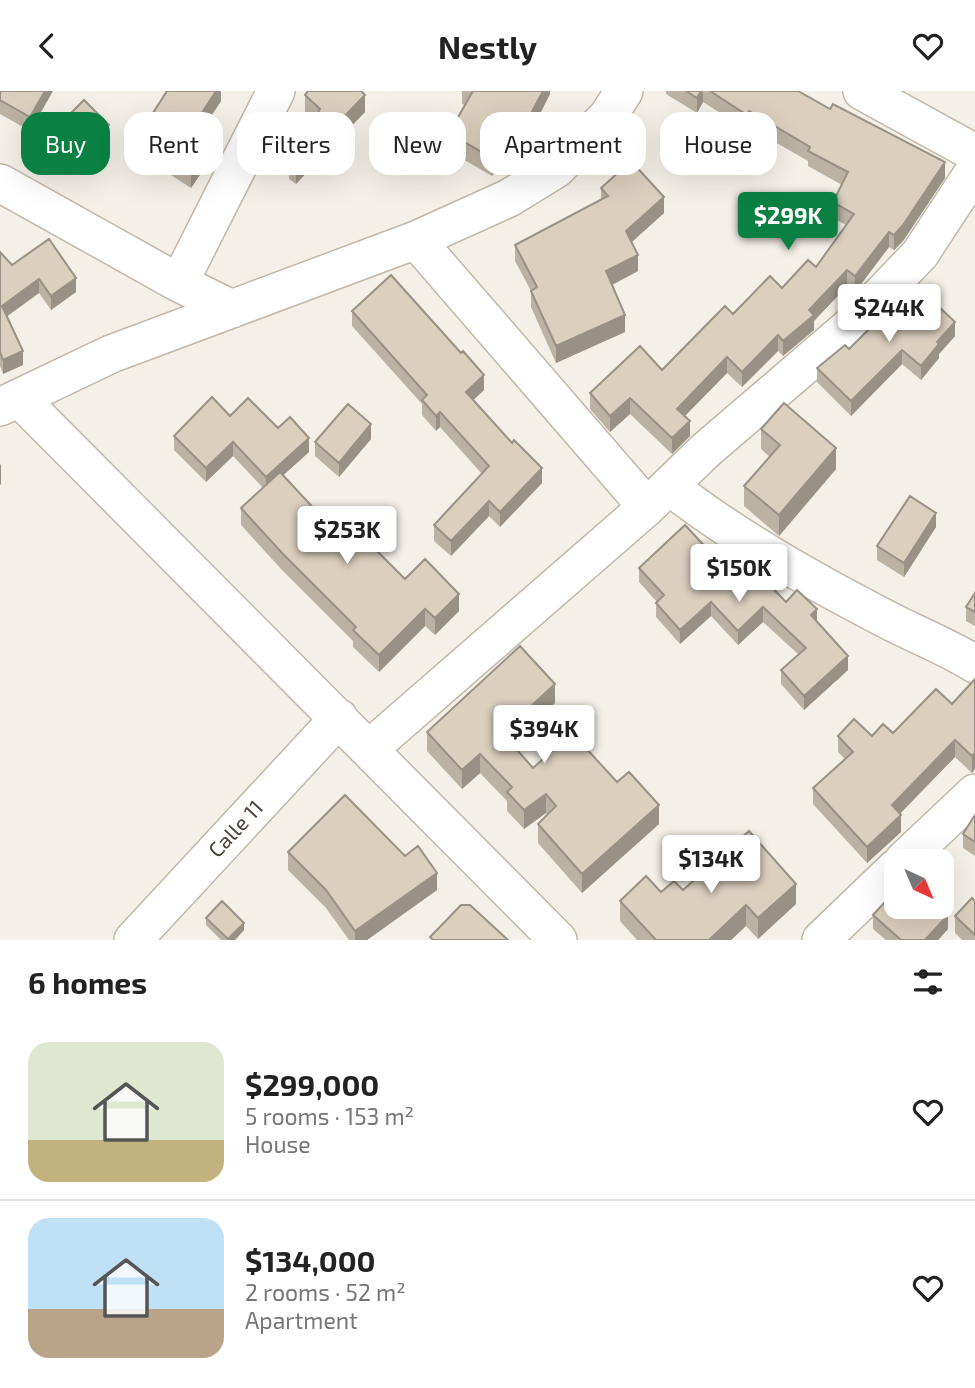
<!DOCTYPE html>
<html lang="en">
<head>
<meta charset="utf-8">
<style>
  :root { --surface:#fff; --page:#f2f2f2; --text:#222; --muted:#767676; --line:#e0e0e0; --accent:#0b8043 }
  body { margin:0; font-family:"Exo 2",sans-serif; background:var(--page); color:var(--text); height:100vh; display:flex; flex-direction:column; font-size:26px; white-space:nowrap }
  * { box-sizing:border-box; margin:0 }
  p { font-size:23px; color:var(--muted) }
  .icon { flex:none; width:38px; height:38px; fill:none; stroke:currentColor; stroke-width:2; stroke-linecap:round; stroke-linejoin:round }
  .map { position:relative; height:849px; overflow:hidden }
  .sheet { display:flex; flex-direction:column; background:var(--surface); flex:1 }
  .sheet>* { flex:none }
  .hud { position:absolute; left:21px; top:21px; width:934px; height:63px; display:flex; gap:14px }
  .needle { width:46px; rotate:136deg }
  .controls { position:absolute; left:884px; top:758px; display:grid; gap:14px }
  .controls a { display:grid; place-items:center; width:70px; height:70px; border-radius:14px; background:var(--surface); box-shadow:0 7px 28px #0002; font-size:35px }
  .price { position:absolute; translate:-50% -60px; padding:0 16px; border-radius:7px; background:#fff; color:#222; font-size:23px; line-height:46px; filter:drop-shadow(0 2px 4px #0008) }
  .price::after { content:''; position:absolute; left:50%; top:42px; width:21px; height:16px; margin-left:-10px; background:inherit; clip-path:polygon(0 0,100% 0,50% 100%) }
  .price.selected { background:var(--accent); color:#fff }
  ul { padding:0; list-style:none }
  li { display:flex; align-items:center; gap:21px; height:175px; padding:0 28px }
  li+li { border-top:2px solid var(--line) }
  li span { display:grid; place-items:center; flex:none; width:196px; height:140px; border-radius:21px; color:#555 }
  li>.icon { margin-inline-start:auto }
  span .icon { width:84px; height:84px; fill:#fffc; stroke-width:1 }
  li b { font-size:30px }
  h2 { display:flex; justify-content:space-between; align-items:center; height:84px; padding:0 28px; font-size:30px }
  .tag { padding:0 24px; border-radius:21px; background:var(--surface); box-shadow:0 7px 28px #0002; font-size:24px; line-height:63px }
  .tag.selected { background:var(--accent); color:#fff }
  header { display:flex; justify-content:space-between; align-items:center; height:91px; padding:0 28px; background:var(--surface); font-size:32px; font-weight:700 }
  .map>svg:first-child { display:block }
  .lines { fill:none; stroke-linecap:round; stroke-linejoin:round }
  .minor-casing { stroke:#c1b8a9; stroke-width:40 }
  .minor { stroke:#fff; stroke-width:37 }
  .wall { fill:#bcb2a3 }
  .shaded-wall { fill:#999185 }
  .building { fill:#dbcfbe; stroke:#999185; stroke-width:2 }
  .labels { text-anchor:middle; stroke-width:5; stroke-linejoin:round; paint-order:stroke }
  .street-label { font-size:21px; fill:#494135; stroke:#fff }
</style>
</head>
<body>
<header><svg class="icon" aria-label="back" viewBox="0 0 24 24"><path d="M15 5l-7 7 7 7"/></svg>Nestly<svg class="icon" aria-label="heart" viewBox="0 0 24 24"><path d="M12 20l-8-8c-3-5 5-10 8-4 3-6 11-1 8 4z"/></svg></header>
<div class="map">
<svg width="975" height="849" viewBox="0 0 975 849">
  <rect width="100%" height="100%" fill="#f5f0e7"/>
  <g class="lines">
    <defs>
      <path id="minor" d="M862,0L975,62
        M0,92L179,192L232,218
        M416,149L647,416
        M179,192L276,0
        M20,308L558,849
        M0,316L111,263L416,149L509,107L556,78L608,25L624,0
        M669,395C736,447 809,488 884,527C914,543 946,555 975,573
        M369,658L647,416L706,359L853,233L920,163L975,79
        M903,770L975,702
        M133,849L339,627
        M821,849L896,777"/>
    </defs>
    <use href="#minor" class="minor-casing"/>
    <use href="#minor" class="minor"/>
  </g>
  <path class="wall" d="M1,0H53L30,40L0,23V2Z
    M221,0V10L192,55L203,79L191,97L163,79V65L144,53V36Z
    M462,0H550V3L528,46L517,40L492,85L449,60V42L465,14L462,13Z
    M666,0H798L945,87L903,150L894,159L889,156L855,201L847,195L814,230V239L783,265L778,260L742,296L727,282L685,325L690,345L672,363L630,323L610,341L590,318V302L662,279L733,223L782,197L816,176L846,134L833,127V111L842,94L808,75V70L749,36L747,39L703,11L697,22L666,3Z
    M305,4L365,21L344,43L345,61L332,84L314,74L296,93L289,88V71L313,29L305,21Z
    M56,37L109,48L81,76L56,51Z
    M601,97L664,122L632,151L638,180L612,194L625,241L556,272L531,216V200L515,170V154L601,109Z
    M0,161L12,174L76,201L51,219L39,202L7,225L23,274L3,283L0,275Z
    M352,220L484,299L473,309L542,392L500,436L489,425L451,465L434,450V434L482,383L440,336L436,340L422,324V313L352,235Z
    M878,238L955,245L939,263V267L921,289L902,273L851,325L817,291V277L849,258Z
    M230,325L278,337L309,361L283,384L333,438L405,488L459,520L435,544L425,535L379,581L353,556V550L282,479L241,434V417L263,397L233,365L206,391L174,359V345Z
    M761,338L836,378L779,445L744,415V395L770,366L761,358Z
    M371,348L339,386L315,365V351Z
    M936,436L904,486L877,469V455Z
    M639,477L738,491L786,511L817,531L848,579L804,619L781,593V579L798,563L763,531L738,554L711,525L680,553L656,526V512L657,511L639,491Z
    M975,502V535L966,530V516Z
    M975,588L972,682L955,666L899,723L901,741L867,772L813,713V697L845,668L838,661V645H872L893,642L952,613Z
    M555,612L511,652L533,677L617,691L659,733L582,802L538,752V733L548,724L546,722L524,738L507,720V710L480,682L462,698L427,660V641Z
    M975,724V765L963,757V743Z
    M288,761L437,799L367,849H349L326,817L288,779Z
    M683,799L796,813L758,848L746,835L731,849H637L620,830V810L661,801Z
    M975,810V849H962L955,842V825Z
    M873,824L948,838L938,849H886L873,838Z
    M206,827L244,839L235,849H221L206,834Z"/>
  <path class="shaded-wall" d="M45,0H53L30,40V26Z
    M216,0H221V10L184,66V50Z
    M543,0H550V3L528,46V28Z
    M701,0H703V11L697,22V7Z
    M365,4V21L333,54V37Z
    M749,20V36L747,39V24Z
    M517,22V40L492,85V67Z
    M109,34V48L81,76V62Z
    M345,44V61L332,84V67Z
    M314,57V74L296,93V76Z
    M203,62V79L191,97V80Z
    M945,71V87L903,150L894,159V144Z
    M664,106V122L626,156V140Z
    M889,141V156L855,201V185Z
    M638,164V180L606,197V180Z
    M847,179V195L814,230V239L783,265V250L809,219Z
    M76,187V201L51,219V205Z
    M39,188V202L2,229V215Z
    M625,224V241L556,272V255Z
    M955,231V245L939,263V267L921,289V275L937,251Z
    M778,244V260L742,296V281Z
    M902,259V273L851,325V310Z
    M23,260V274L3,283V269Z
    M727,266V282L677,333V318Z
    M484,284V299L466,316V301Z
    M630,307V323L610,341V325Z
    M440,321V336L436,340V325Z
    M690,330V345L672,363V347Z
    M371,333V348L339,386V372Z
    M309,347V361L266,400V386Z
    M233,351V365L206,391V377Z
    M836,357V378L779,445V424Z
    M1,373V393L0,394V374Z
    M542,377V392L500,436V421Z
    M489,410V425L451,465V450Z
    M936,422V436L904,486V472Z
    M459,503V520L435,544V527Z
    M711,511V525L680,553V539Z
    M763,516V531L738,554V540Z
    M425,518V535L379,581V564Z
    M817,518V532L811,524Z
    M848,565V579L804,619V605Z
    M555,593V612L502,661V642Z
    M955,649V666L892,731V714Z
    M975,662V678L972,682V665Z
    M480,663V682L462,698V679Z
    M546,703V722L524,738V719Z
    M659,714V733L582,802V783Z
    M901,724V741L867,772V756Z
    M437,782V799L367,849H355V840Z
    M796,793V813L758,848V827Z
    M746,814V835L731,849H709Z
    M948,824V838L938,849H925Z
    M244,832V839L235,849H228Z"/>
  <path class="building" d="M1,0H45L30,26L0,9V2Z
    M167,0H216L184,50L203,62L191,80L163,62L169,52L144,36Z
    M308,0H361L365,4L333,37L345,44L332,67L314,57L296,76L289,71L320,18L305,4Z
    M473,0H543L528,28L517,22L492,67L449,42Z
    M686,0H701L697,7Z
    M710,0H798L830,18L833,13L945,71L903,134L894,144L889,141L855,185L847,179L809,219L814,224L783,250L778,244L742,281L727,266L677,318L690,330L672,347L630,307L610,325L590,302L640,255L662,279L725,215L733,223L770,185L782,197L808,169L816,176L854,123L833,111L848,81L808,60L810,56L749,20L747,24Z
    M84,9L109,34L81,62L56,37Z
    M631,70L664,106L626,140L638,164L606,180L625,224L556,255L531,200L537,196L515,154L608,105L601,97Z
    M49,148L76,187L51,205L39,188L2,215L23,260L3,269L0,261V161L12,174Z
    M391,184L461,262L463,260L484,284L466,301L512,352L514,349L542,377L500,421L489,410L451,450L434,434L489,375L440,321L436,325L422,309L427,304L352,220Z
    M917,195L955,231L937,251L939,253L921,275L902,259L851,310L817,277L845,254L849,258L873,234L878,238Z
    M212,306L230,325L248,307L278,337L290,326L309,347L266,386L233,351L206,377L174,345Z
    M784,312L836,357L779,424L744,395L780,354L761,338Z
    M348,313L371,333L339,372L315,351Z
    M280,381L333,438L344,427L405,488L425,468L459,503L435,527L425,518L379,564L353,539L356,536L282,462L241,417Z
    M910,405L936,422L904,472L877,455Z
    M685,434L738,491L753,477L786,511L797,499L817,518L811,524L848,565L804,605L781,579L806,557L763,516L738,540L711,511L680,539L656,512L664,504L639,477Z
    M975,502V521L966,516Z
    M520,555L555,593L502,642L533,677L572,642L617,691L629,681L659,714L582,783L538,733L556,715L546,703L524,719L507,701L512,696L480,663L462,679L427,641Z
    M975,588V662L972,665L955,649L892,714L901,724L867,756L813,697L853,661L838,645L854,628L872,645L883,633L893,642L936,598L952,613Z
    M345,704L405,765L418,755L437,782L355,840L326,799L288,761Z
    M975,724V751L963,743Z
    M749,740L796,793L758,827L746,814L709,849H656L620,810L646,785L661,801L674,790L683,799Z
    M896,799V816H939L948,824L925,849H901L873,824Z
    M972,807L975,810V844L955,825Z
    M222,810L244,832L228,848L206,827Z
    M461,814H470L508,849H433L430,846Z"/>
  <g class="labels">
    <g class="street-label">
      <text transform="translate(236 738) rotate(-47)" y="7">Calle 11</text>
    </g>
  </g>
</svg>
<div class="controls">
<a><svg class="needle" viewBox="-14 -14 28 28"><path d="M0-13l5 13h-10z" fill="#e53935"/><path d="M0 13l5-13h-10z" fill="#767676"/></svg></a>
</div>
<b class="price selected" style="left:788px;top:161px">$299K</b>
<b class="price" style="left:889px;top:253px">$244K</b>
<b class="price" style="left:347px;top:475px">$253K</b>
<b class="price" style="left:739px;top:513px">$150K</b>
<b class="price" style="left:544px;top:674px">$394K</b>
<b class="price" style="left:711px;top:804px">$134K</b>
<div class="hud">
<a class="tag selected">Buy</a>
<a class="tag">Rent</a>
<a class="tag">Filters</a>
<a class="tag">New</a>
<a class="tag">Apartment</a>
<a class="tag">House</a>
</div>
</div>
<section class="sheet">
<h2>6 homes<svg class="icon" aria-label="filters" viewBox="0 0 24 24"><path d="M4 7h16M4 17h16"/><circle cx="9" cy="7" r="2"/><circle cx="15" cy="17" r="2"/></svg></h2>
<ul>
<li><span style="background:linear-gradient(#dfe7d0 70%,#c2b280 0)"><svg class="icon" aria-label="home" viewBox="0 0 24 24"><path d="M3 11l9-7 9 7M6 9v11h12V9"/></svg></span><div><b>$299,000</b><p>5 rooms · 153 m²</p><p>House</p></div><svg class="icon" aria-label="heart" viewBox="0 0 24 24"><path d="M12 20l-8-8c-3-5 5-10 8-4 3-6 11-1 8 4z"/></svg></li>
<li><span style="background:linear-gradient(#bfe0f5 65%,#b9a48a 0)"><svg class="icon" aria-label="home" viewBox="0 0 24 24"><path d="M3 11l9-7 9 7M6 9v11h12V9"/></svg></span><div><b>$134,000</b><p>2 rooms · 52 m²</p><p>Apartment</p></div><svg class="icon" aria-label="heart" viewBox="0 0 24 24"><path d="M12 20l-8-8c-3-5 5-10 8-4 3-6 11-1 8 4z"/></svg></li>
</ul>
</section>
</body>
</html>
